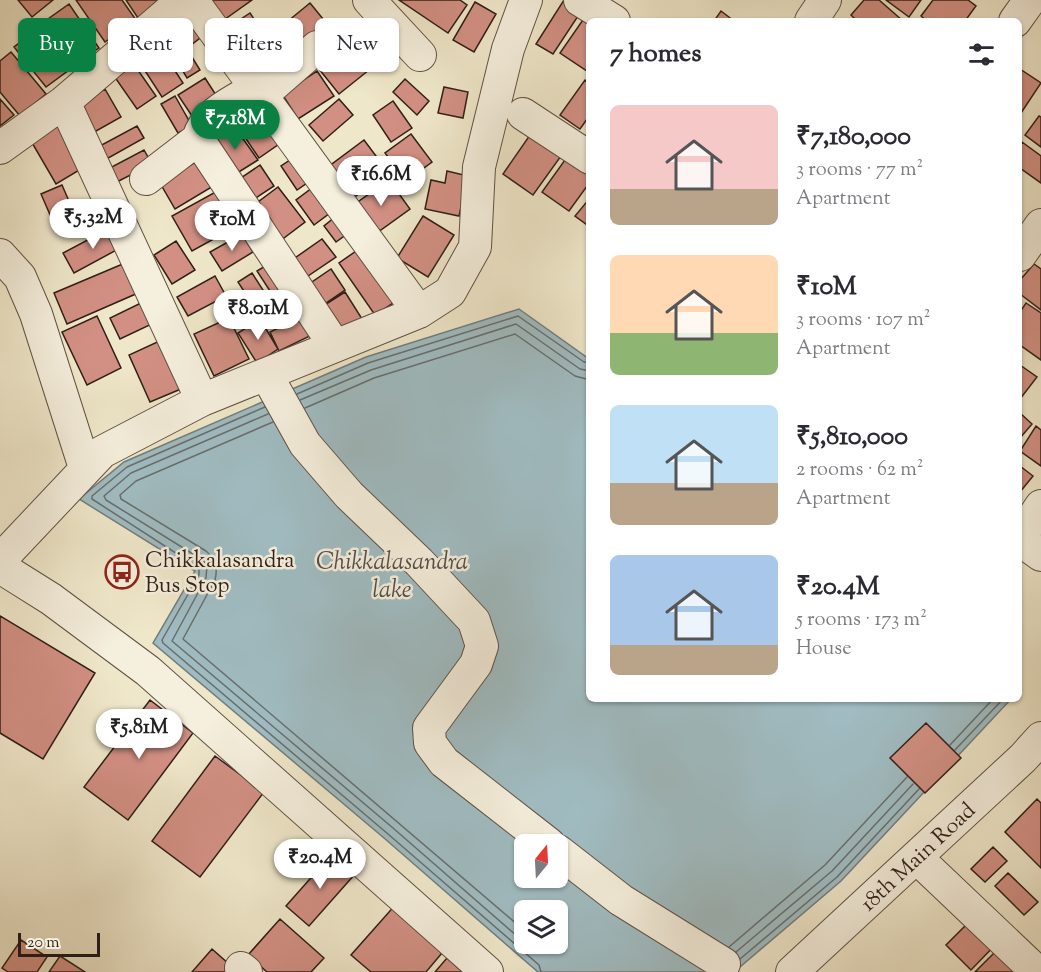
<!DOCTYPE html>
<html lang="en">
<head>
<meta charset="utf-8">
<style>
  :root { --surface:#fff; --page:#f2f2f3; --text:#2b2b33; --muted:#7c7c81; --accent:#0b8043 }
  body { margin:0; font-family:"Sorts Mill Goudy",serif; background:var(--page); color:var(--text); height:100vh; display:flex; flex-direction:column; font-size:22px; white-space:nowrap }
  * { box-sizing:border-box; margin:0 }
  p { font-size:20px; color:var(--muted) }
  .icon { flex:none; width:33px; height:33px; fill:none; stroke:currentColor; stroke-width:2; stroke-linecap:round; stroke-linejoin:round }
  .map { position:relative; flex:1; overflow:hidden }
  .sheet { position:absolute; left:586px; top:18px; width:436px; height:684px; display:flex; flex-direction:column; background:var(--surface); border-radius:9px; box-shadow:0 2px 4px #0004 }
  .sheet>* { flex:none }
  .guide { position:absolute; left:18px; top:18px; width:478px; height:54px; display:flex; gap:12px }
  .needle { width:39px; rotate:18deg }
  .fabs { position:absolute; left:514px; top:834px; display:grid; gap:12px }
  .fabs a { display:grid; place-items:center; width:54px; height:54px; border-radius:9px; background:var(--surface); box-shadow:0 2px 4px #0004; font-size:30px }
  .scale { position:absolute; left:18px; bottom:15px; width:82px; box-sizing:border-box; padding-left:6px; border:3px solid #301f17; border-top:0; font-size:16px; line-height:21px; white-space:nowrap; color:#301f17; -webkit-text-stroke:4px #f5efdd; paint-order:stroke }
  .price { position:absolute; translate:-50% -51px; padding:0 14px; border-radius:21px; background:#fff; color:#222; font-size:20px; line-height:39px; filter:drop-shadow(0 2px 3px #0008) }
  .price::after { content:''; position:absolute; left:50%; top:36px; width:18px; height:14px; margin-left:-9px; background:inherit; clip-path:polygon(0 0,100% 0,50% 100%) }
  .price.current { background:var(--accent); color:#fff }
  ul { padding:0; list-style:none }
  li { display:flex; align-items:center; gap:18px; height:150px; padding:0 24px }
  li span { display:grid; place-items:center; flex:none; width:168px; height:120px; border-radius:9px; color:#555 }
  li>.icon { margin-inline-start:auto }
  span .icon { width:72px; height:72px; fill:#fffc; stroke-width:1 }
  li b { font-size:26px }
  h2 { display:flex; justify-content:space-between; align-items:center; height:72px; padding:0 24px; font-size:26px }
  .tag { padding:0 21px; border-radius:9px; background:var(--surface); box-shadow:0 2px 4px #0004; font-size:21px; line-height:54px }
  .tag.current { background:var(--accent); color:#fff }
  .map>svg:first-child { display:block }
  .water { fill:#a0bcc2; stroke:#737d7e; stroke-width:1.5; fill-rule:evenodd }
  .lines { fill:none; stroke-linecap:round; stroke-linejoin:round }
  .shore { stroke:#686e6c; stroke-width:1.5 }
  .building { fill:#d29084; stroke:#301f17; stroke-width:1.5 }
  .minor-casing { stroke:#605144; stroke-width:34 }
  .minor { stroke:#f5efdd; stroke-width:32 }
  .labels { text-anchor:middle; stroke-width:5; stroke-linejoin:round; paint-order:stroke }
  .poi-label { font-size:22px; fill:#301f17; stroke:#f5efdd; text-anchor:start }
  .street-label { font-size:22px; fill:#301f17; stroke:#f5efdd }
  .water-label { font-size:24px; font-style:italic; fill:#524e4a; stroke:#f5efdd }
</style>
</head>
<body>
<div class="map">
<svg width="1041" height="972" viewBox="0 0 1041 972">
  <rect width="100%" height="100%" fill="#efe7ca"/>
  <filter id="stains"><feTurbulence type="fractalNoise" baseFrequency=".00333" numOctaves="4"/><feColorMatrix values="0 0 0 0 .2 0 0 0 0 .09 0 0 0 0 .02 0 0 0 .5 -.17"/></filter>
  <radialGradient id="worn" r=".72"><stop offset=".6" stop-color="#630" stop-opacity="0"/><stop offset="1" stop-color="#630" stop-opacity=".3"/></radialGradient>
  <path class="water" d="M519,309L589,359L590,699H1011L841,881L734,972H538L384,838L153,643L195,571L79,499L124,462L366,357ZM525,844H558V878H525ZM525,910H558V944H525Z"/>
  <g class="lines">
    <path class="shore" d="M297,394L368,363L518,316L584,362L590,363
      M300,400L371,370L516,324L580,369L590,371
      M265,407L127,467L92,496V499L199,568V575L162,640L163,643L388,834L539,965L541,972
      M305,408L374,378L515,334L575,376L590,380
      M268,414L131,473L104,496L106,500L201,559L207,565L206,578L172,641L393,828L525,943
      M273,422L136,481L120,495L121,499L206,551C216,559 218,568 215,580L183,639L525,931
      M950,745L993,699
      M955,750L1003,699
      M729,947L825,865L907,777
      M736,952L832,871L913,784
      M740,959L837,877L919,789"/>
  </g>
  <path class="building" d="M18,0H53L32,17Z
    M76,0H122L136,20L105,42Z
    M126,0H176L142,24Z
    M212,0H252L221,22L208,3Z
    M399,0H460L467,5L448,33Z
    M564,0L582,10L553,54L536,44Z
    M864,0H879L903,21H857L851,15Z
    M886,0H921L909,17Z
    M933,0H968L976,6L965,21H927L921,16Z
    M475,2L496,14L474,52L453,40Z
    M310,3L332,30L299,57L277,30Z
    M69,4L99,48L78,62L48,19Z
    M721,11L734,21H714Z
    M250,13L264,34L241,50L226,29Z
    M587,14L590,21V73L560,53Z
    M190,25L200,38L174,58L164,44Z
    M38,29L69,70L46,87L14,47Z
    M275,39L292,65L268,81L251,54Z
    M345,40L369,70L339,94L315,64Z
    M159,46L183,83L162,97L138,60Z
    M11,52L46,94L20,116L0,92V61Z
    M190,54L200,70L187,78L177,61Z
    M133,63L156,96L137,109L114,76Z
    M1020,69L1041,83L1021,113L1020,112Z
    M317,71L334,96L298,119L282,94Z
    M205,78L223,106L196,122L178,95Z
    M405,79L429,101L417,115L393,92Z
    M585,80L590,84V115L580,129L560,115Z
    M444,87L468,92L463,118L438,113Z
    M105,89L121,117L89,135L73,107Z
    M175,96L192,126L178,133L161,104Z
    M0,99L14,115L0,126Z
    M339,99L353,115L323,141L309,125Z
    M393,101L412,128L391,142L373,115Z
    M259,108L282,142L259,158L236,124Z
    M1039,116L1041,117V147L1025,135Z
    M60,124L86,166L56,184L31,141Z
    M137,126L144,138L103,161L96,148Z
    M234,126L258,160L234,175L212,142Z
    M411,134L432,162L406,181L385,153Z
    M530,135L561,156L533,195L503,174Z
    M364,140L388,172L352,199L328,167Z
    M1022,142L1041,156V183L1020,168V145Z
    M144,150L152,164L113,184L106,170Z
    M570,153L590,167V182L569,211L542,192Z
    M204,157L220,182L175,209L160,183Z
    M293,158L310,181L297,190L281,166Z
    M260,165L274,186L251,201L238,180Z
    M447,171L468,176L459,216L425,209L431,180L445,183Z
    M389,180L410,209L374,235L352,206Z
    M62,185L72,208L51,217L41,194Z
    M316,185L334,210L314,225L296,200Z
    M278,187L305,222L280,241L254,205Z
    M221,189L241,224L192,251L172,216Z
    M590,198V227L575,216Z
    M423,216L454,235L428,277L397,258Z
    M335,217L347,234L336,242L324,226Z
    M112,227L122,247L74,273L63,253Z
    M242,234L253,252L222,271L210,252Z
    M322,239L336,257L305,278L292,260Z
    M176,241L195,270L172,284L154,255Z
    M359,249L396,301L375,315L339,263Z
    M125,263L138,293L67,324L54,293Z
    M270,263L294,300L281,308L257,271Z
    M1034,264L1041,269V310L1020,294V280Z
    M331,269L345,290L323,305L309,284Z
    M252,273L272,304L258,313L238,282Z
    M215,276L226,296L188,316L177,297Z
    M345,292L364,322L342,336L323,306Z
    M145,301L156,322L120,339L110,318Z
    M1026,303L1041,313V360L1020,345V312Z
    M305,315L314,334L279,351L270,332Z
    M97,316L121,368L87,385L62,332Z
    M229,318L249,359L214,376L194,334Z
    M260,319L278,349L257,363L238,333Z
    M166,338L188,386L150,402L129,355Z
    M1020,365L1037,377L1020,399Z
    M1020,413L1032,424L1020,438Z
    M1036,426L1041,430V466L1020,451Z
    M1020,466L1033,476L1020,492Z
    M0,616L95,673L43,759L0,733Z
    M150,700L193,733L128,820L84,787Z
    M926,723L961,758L925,793L890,758Z
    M215,756L264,792L200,877L152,841Z
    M1037,799L1041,803V868L1005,832Z
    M993,847L1007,861L985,882L971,869Z
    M332,854L355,874L309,926L286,906Z
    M1008,873L1038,902L1024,915L995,886Z
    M397,903L447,947L426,972H371L351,955Z
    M973,918L998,942L971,970L946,945Z
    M280,919L324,958L311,972H267L248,955Z
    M21,940L47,957L37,972H8L2,968Z
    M1000,947L1021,972H975Z
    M212,949L238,972H192Z
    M60,956L85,972H49Z
    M447,958L463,972H435Z"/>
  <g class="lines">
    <defs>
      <path id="minor" d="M192,0L419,312
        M369,0L420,55
        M580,0L614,21
        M811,21L825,0
        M1015,21L1030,0
        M256,88C234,101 205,113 198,139L335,346
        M262,95L317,47
        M64,102L202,400
        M523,114L590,158
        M0,148L64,102L183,0
        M146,179L198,139
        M0,255L20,277L36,314L85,468
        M1020,255L1041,225
        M266,374L305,444L349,495L419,562L474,621L482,646L476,664L429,728L430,743L444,762L549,844
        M1020,537L1041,506
        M1020,540L1041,555
        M0,560L102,452L202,400L419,312L450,292L475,247L479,167L508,49L526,0
        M0,567L51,599L148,671L487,972
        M558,851L621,900L724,964
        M916,857L1037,972
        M241,968L246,972
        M792,972L1023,758L1041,738"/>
    </defs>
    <use href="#minor" class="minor-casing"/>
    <use href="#minor" class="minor"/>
  </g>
  <defs>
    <symbol id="bus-ring" viewBox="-11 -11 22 22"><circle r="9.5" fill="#f5efdd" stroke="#8f2418" stroke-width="1.5"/><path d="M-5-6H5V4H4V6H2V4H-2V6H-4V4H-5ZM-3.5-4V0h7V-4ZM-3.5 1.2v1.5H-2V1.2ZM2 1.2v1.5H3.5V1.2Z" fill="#8f2418"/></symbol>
  </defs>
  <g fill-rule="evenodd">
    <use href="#bus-ring" x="103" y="553" width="38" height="38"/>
  </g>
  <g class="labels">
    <g class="poi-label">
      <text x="145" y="567">Chikkalasandra<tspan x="145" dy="25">Bus Stop</tspan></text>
    </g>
    <g class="street-label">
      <text transform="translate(917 856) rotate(-43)" y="8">18th Main Road</text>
    </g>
    <g class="water-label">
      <text x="392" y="569">Chikkalasandra<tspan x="392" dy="28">lake</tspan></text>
    </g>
  </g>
  <rect width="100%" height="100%" filter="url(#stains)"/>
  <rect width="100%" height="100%" fill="url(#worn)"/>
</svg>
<div class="fabs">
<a><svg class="needle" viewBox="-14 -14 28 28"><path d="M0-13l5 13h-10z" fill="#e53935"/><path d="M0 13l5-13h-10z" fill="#7c7c81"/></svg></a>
<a><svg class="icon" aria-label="layers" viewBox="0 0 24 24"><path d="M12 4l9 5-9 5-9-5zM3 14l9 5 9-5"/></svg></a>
</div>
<div class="scale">20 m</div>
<b class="price current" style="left:235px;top:151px">₹7.18M</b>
<b class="price" style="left:381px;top:207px">₹16.6M</b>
<b class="price" style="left:93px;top:250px">₹5.32M</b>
<b class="price" style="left:232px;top:252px">₹10M</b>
<b class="price" style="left:258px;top:341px">₹8.01M</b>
<b class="price" style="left:139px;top:760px">₹5.81M</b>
<b class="price" style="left:320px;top:890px">₹20.4M</b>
<div class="guide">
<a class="tag current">Buy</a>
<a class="tag">Rent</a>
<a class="tag">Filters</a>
<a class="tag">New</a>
</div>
<section class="sheet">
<h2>7 homes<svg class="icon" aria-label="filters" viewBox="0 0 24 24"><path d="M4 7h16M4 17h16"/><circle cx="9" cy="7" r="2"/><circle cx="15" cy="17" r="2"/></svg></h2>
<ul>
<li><span style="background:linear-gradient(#f6c9c9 70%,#b9a48a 0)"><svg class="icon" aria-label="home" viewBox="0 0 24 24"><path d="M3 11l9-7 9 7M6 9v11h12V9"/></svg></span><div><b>₹7,180,000</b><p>3 rooms · 77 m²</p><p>Apartment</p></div></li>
<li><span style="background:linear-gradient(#ffd9b3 65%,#8fb573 0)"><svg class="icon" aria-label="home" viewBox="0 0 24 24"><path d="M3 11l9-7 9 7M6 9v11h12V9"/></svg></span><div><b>₹10M</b><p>3 rooms · 107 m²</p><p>Apartment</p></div></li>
<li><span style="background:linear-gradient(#bfe0f5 65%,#b9a48a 0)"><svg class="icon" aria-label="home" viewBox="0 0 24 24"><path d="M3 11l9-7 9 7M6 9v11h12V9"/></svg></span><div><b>₹5,810,000</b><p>2 rooms · 62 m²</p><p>Apartment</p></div></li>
<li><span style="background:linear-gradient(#a9c7e8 75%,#b9a48a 0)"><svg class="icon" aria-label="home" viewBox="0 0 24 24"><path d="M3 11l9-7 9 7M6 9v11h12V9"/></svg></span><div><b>₹20.4M</b><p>5 rooms · 173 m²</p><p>House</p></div></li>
</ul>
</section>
</div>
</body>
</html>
